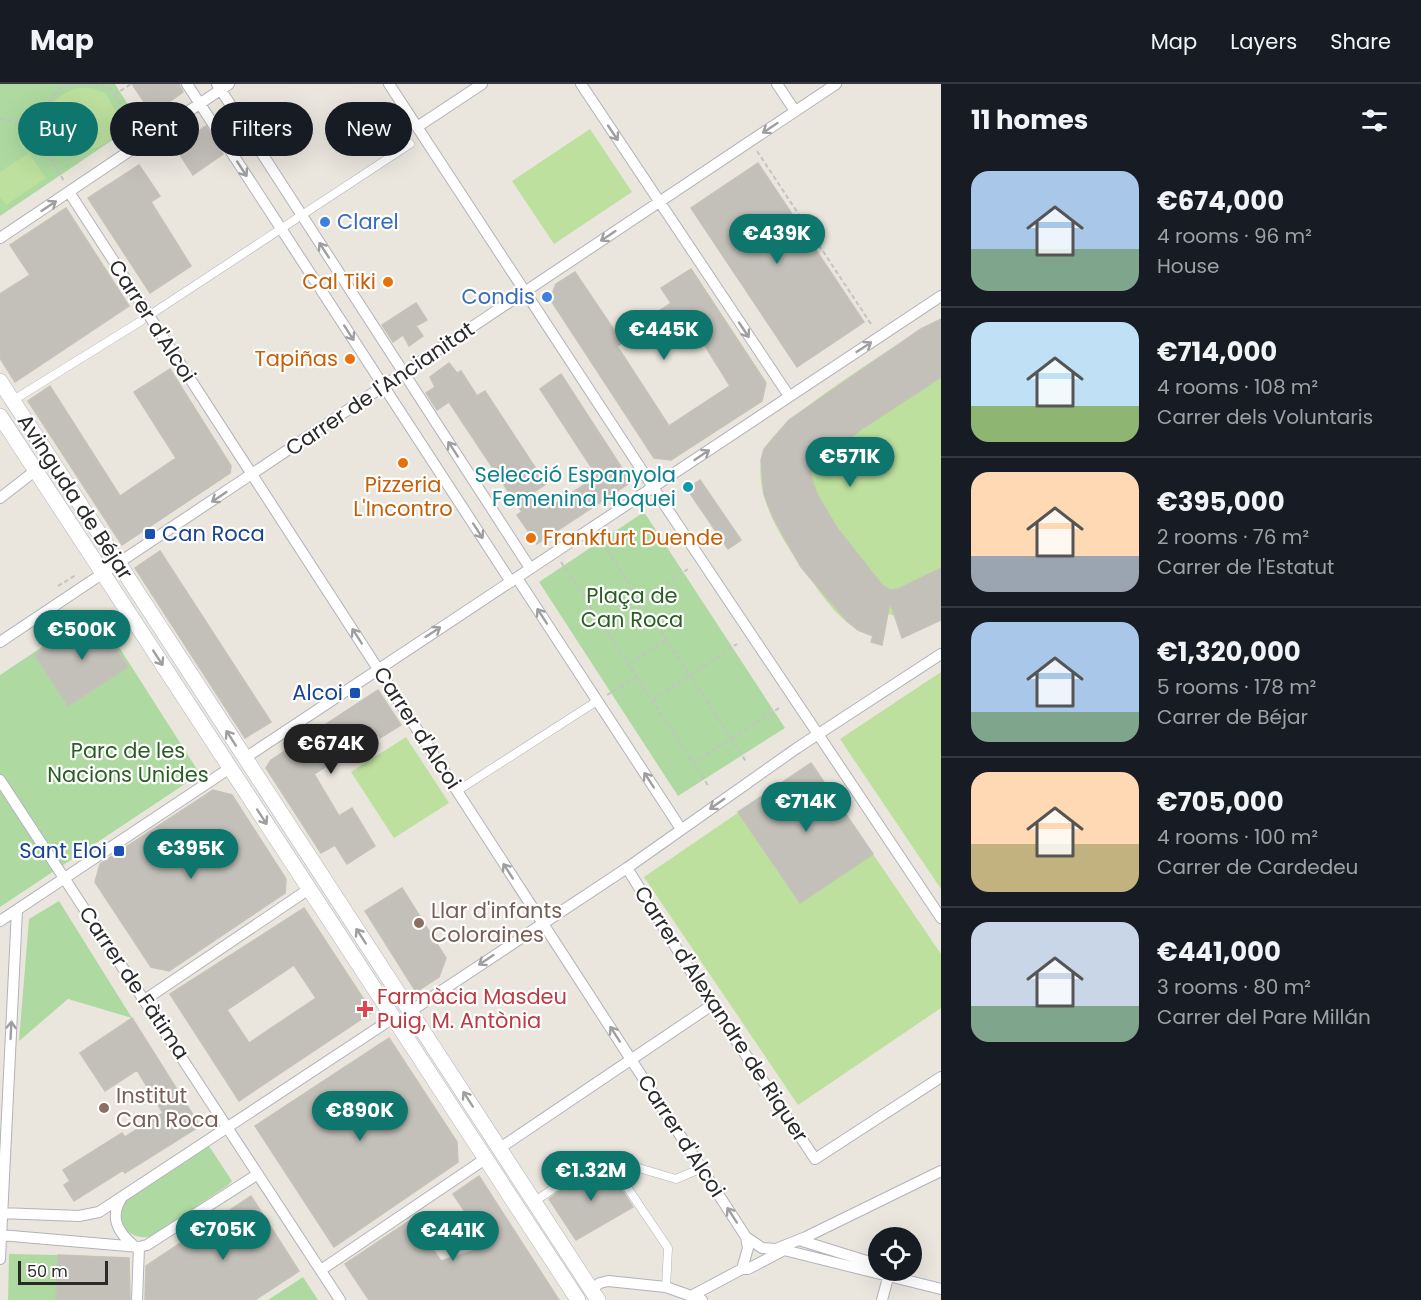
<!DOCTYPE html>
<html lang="en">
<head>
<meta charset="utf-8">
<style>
  :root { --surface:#171b24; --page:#20242c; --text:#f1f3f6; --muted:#9ea1a6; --line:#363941; --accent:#0f766e }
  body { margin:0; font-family:Poppins,sans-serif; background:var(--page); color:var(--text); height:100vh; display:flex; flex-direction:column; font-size:22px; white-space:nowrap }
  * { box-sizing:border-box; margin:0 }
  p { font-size:20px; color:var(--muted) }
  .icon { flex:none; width:33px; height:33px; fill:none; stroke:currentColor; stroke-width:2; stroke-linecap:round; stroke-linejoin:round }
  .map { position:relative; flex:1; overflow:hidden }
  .side { display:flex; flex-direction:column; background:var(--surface); width:480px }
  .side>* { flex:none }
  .top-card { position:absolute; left:18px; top:18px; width:570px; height:54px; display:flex; gap:12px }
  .controls { position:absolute; left:868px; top:1143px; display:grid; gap:12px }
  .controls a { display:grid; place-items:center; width:54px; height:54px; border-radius:50%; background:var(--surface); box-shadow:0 6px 24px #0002; font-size:30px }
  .scale { position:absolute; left:18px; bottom:15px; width:90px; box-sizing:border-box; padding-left:6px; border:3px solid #2a2a2a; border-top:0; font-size:16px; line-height:21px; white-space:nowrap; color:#2a2a2a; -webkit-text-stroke:4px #fff; paint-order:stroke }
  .price { position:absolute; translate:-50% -51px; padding:0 14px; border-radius:21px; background:var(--accent); color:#fff; font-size:20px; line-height:39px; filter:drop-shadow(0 2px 3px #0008) }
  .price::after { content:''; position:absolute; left:50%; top:36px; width:18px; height:14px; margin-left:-9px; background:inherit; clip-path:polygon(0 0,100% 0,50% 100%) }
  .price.selected { background:#222; color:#fff }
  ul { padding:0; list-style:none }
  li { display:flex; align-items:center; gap:18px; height:150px; padding:0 30px }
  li+li { border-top:2px solid var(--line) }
  li span { display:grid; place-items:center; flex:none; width:168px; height:120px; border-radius:18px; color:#555 }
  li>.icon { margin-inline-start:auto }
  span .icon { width:72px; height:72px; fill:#fffc; stroke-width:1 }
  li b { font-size:26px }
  h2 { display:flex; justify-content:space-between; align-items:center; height:72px; padding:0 30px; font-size:26px }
  .tag { padding:0 21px; border-radius:27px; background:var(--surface); box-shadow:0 6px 24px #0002; font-size:21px; line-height:54px }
  .tag.selected { background:var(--accent); color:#fff }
  header { display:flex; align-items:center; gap:36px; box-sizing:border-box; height:84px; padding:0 30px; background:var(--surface); border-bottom:2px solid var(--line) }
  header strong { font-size:28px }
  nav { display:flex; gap:33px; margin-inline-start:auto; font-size:21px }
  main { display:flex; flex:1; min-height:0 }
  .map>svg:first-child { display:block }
  .green { fill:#aedaa1 }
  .pitch { fill:#bde09e }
  .building { fill:#c3c0b9; stroke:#c5c2b8; stroke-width:1.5; fill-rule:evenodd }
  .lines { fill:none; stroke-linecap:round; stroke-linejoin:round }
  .pedestrian-casing { stroke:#b1b2bc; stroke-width:9 }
  .minor-casing { stroke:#b1b2bc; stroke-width:12 }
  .secondary-casing { stroke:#b1b2bc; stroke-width:16 }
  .path { stroke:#c3c3c3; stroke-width:2; stroke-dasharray:4.5 3; stroke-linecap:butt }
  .pedestrian { stroke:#fff; stroke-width:8 }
  .minor { stroke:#fff; stroke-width:10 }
  .secondary { stroke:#fff; stroke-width:15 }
  .oneway { stroke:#9f9f9f }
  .shop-dot { fill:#3f7fe0; stroke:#fff; stroke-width:2 }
  .food-dot { fill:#e8710a; stroke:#fff; stroke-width:2 }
  .culture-dot { fill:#0f9aa8; stroke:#fff; stroke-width:2 }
  .transit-dot { fill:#1a4fb4; stroke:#fff; stroke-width:2 }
  .education-dot { fill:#8d6e63; stroke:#fff; stroke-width:2 }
  .health-dot { fill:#e0444e; stroke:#fff; stroke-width:2 }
  .labels { text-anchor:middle; stroke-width:4.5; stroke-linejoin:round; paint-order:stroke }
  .shop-label { font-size:21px; fill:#366cbe; stroke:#fff; text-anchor:start }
  .food-label { font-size:21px; fill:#c56008; stroke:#fff; text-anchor:end }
  .street-label { font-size:21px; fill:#2a2a2a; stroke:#fff }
  .culture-label { font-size:21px; fill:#0d838f; stroke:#fff; text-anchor:end }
  .transit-label { font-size:21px; fill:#164399; stroke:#fff; text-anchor:end }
  .park-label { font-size:21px; fill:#295e23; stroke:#fff }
  .education-label { font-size:21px; fill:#785e54; stroke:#fff; text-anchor:start }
  .health-label { font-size:21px; fill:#be3a42; stroke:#fff; text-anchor:start }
</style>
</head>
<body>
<header>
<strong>Map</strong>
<nav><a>Map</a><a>Layers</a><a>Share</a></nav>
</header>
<main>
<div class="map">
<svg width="941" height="1216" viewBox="0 0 941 1216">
  <rect width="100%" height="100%" fill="#eae6de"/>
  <path class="green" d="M0,0H115L139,38L0,132Z
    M644,428L785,644L678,712L539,498Z
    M96,527L200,690L0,823V591Z
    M59,817L132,934L68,915L19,957L29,835Z
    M209,1062L232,1097L227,1102L150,1153C135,1155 123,1148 120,1132L125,1117Z
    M9,1170L58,1171L56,1216H8Z
    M303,1193L318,1216H268Z"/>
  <path class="pitch" d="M78,4H91L105,9L118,31L121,48C113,53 105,60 97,63C54,82 18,23 78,4Z
    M590,45L632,108L554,160L512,97Z
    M29,69L46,94L6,121L0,113V88Z
    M941,235V536L902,554L895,532L888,530L882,561L871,558L874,550C844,548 821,509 805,488C783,458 749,405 764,367C775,336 889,267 921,245Z
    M941,588V805L840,655Z
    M406,653L449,719L394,754L351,688Z
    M811,679L941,870V924L798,1021L644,793Z"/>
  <path class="building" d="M132,0H179L183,8L152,30Z
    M206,42L223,70L193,91L175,63Z
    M758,79L864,238L797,283L691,124Z
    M139,81L160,112L151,118L191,182L150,209L88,114Z
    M66,124L129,222L15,298L0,274V210L30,191L10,161Z
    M691,185L766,299L762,317L671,376L654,374L550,215L556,200L575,188L614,246L633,234L641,247L617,262L669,342L730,302L694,244L674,258L670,251L659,258L644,237L671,219L661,204Z
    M416,219L427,236L416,242L423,252L409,262L403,251L393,258L382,241Z
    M941,235V293L863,344L813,384L811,392L817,410L837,444L883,502L890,506L898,505L941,484V536L902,554L890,518L882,561L871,558L873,552L858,546L847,537L801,483L773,433L764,410L761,376L764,365L789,336L921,245Z
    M449,279L457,289L461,287L477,312L485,307L546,400L534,408L546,426L597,392L540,305L561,290L631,398L537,460L517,431L522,428L449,318L437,326L426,309L435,303L430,293Z
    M170,285L231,382L230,389L122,461L28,317L50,302L120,412L176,374L134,308Z
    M700,396L741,456L728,465L687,405Z
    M160,467L271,638L245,654L135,484Z
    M95,532L128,583L68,622L35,571Z
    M378,606L401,641L380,654L378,650L314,690L339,732L352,724L375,762L347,780L335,761L321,769L266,684L271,676Z
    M811,679L873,770L800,819L738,728Z
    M213,706L232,711L286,795L285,809L169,887L151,883L95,798L100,780Z
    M402,804L446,874L439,893L416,908L365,827Z
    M304,824L372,928L239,1017L170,910ZM294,881L316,914L249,959L227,926Z
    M132,934L200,1042L125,1089L123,1086L74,1117L64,1101L70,1097L63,1086L122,1049L125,1053L163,1029L137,986L105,1007L80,969Z
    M389,954L457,1058L458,1078L334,1163L255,1042Z
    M606,1082L633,1123L576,1156L549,1115L580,1093Z
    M479,1092L559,1216H369L345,1180L412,1135L441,1177L488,1162L453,1110Z
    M251,1112L299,1187L255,1216H145L146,1182Z
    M58,1171L129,1174L130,1216H56Z"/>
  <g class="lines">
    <defs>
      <path id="pedestrian" d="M156,227L410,60
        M20,312L141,237
        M457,707L597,617
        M608,1075L668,1164L666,1203
        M534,1118L577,1088L608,1075L676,1095L702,1084"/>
      <path id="minor" d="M187,0L511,498
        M217,0L530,484
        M389,0L664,420L941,834
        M581,0L789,312
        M777,0L795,27
        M417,43L482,0
        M69,108L746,1153L748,1164L742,1185
        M0,154L229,0
        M0,414L36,386
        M517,494L681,745
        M0,558L836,0
        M245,674L941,212
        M0,696L340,1216
        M627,784L698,899L815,1075L941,993
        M0,837L230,684
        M146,915L309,805
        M411,927L627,784L797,664L941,570
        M500,1064L712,921
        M121,1115C110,1133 117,1147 132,1160
        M0,1129L79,1132L99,1128L393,934
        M0,1151L139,1163
        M746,1153L762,1164L776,1165L806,1153L941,1087
        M799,1156L873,1179
        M139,1163L147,1161L258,1090
        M0,1175L17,826
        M321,1186L485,1075
        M591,1205L600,1199L608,1197L666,1203L702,1216
        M693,1211L742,1185H748L784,1166L941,1205
        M137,1216L139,1163
        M882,1216L889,1190"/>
      <path id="secondary" d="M0,297L598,1216
        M0,332L578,1216"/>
    </defs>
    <use href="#pedestrian" class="pedestrian-casing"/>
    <use href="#minor" class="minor-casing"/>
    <use href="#secondary" class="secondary-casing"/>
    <path class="path" d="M87,0L110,4L138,46
      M114,11L131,0
      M0,35L30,41L62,2L83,0
      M30,41L64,97
      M757,67L871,240
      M599,453L747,679
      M561,478L709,703
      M58,502L76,491
      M641,517L688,485
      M630,580L667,555
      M607,611L638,592
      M653,616L737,560
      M693,679L779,624"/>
    <use href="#pedestrian" class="pedestrian"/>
    <use href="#minor" class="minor"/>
    <use href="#secondary" class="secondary"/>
  </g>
  <defs><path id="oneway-shaft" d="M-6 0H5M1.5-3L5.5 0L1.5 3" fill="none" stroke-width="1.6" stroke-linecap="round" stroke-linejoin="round" transform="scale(1.5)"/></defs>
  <g class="oneway">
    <use href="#oneway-shaft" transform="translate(770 44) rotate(146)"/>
    <use href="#oneway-shaft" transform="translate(613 49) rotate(56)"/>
    <use href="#oneway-shaft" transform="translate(242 85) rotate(57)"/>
    <use href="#oneway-shaft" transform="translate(49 122) rotate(-34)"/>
    <use href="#oneway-shaft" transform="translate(608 152) rotate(146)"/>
    <use href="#oneway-shaft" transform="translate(324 166) rotate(-123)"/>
    <use href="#oneway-shaft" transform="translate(744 246) rotate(56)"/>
    <use href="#oneway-shaft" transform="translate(349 249) rotate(57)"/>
    <use href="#oneway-shaft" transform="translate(864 263) rotate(-33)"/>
    <use href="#oneway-shaft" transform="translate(453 365) rotate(-123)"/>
    <use href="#oneway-shaft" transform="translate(702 371) rotate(-34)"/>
    <use href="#oneway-shaft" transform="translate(219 413) rotate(146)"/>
    <use href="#oneway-shaft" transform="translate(478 447) rotate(57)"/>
    <use href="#oneway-shaft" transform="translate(542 532) rotate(-123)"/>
    <use href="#oneway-shaft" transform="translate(433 548) rotate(-33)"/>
    <use href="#oneway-shaft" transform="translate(357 552) rotate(-123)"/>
    <use href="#oneway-shaft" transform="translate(158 574) rotate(57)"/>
    <use href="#oneway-shaft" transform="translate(231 654) rotate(-123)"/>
    <use href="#oneway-shaft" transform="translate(649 696) rotate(-123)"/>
    <use href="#oneway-shaft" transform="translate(717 720) rotate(145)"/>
    <use href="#oneway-shaft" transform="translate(262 733) rotate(57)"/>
    <use href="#oneway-shaft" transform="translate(508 787) rotate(-123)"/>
    <use href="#oneway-shaft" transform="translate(361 852) rotate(-123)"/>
    <use href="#oneway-shaft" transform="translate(486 876) rotate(146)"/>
    <use href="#oneway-shaft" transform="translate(11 946) rotate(-87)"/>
    <use href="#oneway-shaft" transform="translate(615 950) rotate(-123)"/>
    <use href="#oneway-shaft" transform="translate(468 1015) rotate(-123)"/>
    <use href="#oneway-shaft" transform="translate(732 1131) rotate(-123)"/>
  </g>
  <g class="shop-dot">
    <circle cx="325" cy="138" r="6"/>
    <circle cx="547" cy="213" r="6"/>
  </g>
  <g class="food-dot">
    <circle cx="388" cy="198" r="6"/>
    <circle cx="350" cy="275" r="6"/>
    <circle cx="403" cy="379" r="6"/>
    <circle cx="531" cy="454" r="6"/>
  </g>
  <circle class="culture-dot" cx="688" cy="403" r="6"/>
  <g class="transit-dot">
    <rect x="144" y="444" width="12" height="12" rx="3"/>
    <rect x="349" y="603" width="12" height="12" rx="3"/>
    <rect x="113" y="761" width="12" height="12" rx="3"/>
  </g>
  <g class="education-dot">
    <circle cx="419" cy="839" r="6"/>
    <circle cx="104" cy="1024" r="6"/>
  </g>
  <path class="health-dot" d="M362 916h6v6h6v6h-6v6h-6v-6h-6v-6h6z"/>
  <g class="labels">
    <g class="shop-label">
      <text x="337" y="145">Clarel</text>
      <text x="535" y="220" text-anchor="end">Condis</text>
    </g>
    <g class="food-label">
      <text x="376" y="205">Cal Tiki</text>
      <text x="338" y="282">Tapiñas</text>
      <text x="403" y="408" text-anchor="middle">Pizzeria<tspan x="403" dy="24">L'Incontro</tspan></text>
      <text x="543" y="461" text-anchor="start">Frankfurt Duende</text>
    </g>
    <g class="street-label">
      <text transform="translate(152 237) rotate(57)" y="7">Carrer d'Alcoi</text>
      <text transform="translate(380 305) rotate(-34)" y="7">Carrer de l'Ancianitat</text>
      <text transform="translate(75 413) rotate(57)" y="7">Avinguda de Béjar</text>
      <text transform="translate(417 644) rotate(57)" y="7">Carrer d'Alcoi</text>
      <text transform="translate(134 899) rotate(56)" y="7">Carrer de Fàtima</text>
      <text transform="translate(721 930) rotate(57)" y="7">Carrer d'Alexandre de Riquer</text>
      <text transform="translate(681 1052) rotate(57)" y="7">Carrer d'Alcoi</text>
    </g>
    <g class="culture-label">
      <text x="676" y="398">Selecció Espanyola<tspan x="676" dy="24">Femenina Hoquei</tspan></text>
    </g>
    <g class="transit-label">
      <text x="162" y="457" text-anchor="start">Can Roca</text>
      <text x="343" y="616">Alcoi</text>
      <text x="107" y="774">Sant Eloi</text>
    </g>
    <g class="park-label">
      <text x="632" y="519">Plaça de<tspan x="632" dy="24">Can Roca</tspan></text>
      <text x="128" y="674">Parc de les<tspan x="128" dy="24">Nacions Unides</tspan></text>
    </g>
    <g class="education-label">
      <text x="431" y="834">Llar d'infants<tspan x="431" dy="24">Coloraines</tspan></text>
      <text x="116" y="1019">Institut<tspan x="116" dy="24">Can Roca</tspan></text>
    </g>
    <g class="health-label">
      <text x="377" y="920">Farmàcia Masdeu<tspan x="377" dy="24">Puig, M. Antònia</tspan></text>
    </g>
  </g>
</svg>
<div class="controls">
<a><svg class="icon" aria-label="locate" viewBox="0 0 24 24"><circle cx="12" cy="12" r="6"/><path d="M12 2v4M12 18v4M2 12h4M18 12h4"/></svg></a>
</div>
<div class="scale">50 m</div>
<b class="price" style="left:777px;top:181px">€439K</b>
<b class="price" style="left:664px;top:277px">€445K</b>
<b class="price" style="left:850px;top:404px">€571K</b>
<b class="price" style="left:82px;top:577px">€500K</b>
<b class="price selected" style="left:331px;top:691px">€674K</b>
<b class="price" style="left:806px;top:749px">€714K</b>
<b class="price" style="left:191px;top:796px">€395K</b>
<b class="price" style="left:360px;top:1058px">€890K</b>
<b class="price" style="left:591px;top:1118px">€1.32M</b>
<b class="price" style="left:223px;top:1177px">€705K</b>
<b class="price" style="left:453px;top:1178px">€441K</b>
<div class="top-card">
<a class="tag selected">Buy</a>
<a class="tag">Rent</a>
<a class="tag">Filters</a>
<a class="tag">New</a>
</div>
</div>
<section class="side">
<h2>11 homes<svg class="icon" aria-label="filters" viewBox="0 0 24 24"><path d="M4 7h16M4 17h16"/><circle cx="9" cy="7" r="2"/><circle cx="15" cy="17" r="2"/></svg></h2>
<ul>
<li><span style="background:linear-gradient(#a9c7e8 65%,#7fa58c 0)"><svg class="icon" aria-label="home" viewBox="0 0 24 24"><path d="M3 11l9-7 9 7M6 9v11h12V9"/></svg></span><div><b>€674,000</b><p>4 rooms · 96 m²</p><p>House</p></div></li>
<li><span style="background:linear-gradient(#bfe0f5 70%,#8fb573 0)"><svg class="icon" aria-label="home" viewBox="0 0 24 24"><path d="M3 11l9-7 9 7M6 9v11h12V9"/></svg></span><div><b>€714,000</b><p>4 rooms · 108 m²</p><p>Carrer dels Voluntaris</p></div></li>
<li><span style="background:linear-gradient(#ffd9b3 70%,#9aa5b1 0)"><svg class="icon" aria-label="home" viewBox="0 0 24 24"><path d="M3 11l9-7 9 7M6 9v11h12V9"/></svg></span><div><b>€395,000</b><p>2 rooms · 76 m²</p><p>Carrer de l'Estatut</p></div></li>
<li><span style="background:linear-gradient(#a9c7e8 75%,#7fa58c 0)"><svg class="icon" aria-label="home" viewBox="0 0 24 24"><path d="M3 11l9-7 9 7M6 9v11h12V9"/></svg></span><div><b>€1,320,000</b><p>5 rooms · 178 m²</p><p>Carrer de Béjar</p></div></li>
<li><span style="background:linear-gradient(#ffd9b3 60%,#c2b280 0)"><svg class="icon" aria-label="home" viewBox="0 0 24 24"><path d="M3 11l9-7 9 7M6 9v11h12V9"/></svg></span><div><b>€705,000</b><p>4 rooms · 100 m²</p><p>Carrer de Cardedeu</p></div></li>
<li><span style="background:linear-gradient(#c9d6e8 70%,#7fa58c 0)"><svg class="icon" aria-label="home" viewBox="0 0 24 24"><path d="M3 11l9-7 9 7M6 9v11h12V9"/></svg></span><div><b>€441,000</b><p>3 rooms · 80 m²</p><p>Carrer del Pare Millán</p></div></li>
</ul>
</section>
</main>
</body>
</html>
